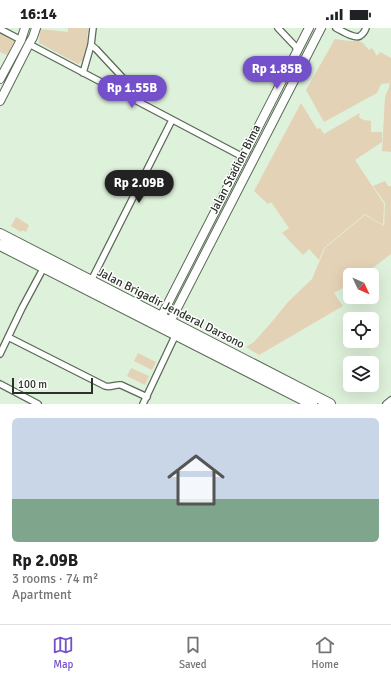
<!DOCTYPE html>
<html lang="en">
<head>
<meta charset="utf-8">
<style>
  :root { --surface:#fff; --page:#f2f2f2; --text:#202124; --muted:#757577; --line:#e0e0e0; --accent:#7451ca }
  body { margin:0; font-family:Signika,sans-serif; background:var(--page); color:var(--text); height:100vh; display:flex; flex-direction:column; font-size:15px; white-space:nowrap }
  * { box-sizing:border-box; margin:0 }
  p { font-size:13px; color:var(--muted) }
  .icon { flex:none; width:22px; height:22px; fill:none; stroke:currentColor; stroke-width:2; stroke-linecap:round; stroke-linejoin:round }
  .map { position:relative; height:376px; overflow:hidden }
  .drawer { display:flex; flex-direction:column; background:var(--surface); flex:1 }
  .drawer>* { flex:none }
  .needle { width:26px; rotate:134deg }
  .tools { position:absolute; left:343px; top:240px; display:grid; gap:8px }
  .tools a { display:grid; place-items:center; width:36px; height:36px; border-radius:6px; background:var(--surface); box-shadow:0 4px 16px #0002; font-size:20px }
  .scale { position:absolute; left:12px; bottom:10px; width:81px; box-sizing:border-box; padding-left:4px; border:2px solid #2b3229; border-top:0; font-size:11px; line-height:14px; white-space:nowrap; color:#2b3229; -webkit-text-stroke:3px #fff; paint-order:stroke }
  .price { position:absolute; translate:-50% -34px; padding:0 9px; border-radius:14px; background:var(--accent); color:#fff; font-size:13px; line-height:26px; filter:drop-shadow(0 1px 2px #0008) }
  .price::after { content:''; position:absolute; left:50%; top:24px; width:12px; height:9px; margin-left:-6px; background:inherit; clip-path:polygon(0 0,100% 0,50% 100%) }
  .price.selected { background:#222; color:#fff }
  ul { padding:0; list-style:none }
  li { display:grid; align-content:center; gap:8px; height:212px; padding:0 12px }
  li span { display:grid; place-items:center; height:124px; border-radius:6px; color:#555 }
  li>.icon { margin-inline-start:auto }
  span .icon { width:72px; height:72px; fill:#fffc; stroke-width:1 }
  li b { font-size:17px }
  .status { display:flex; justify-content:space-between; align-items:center; height:28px; padding:0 20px; background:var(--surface); direction:ltr }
  .status svg { height:11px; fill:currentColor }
  .menu { display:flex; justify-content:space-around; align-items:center; height:56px; border-top:1px solid var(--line); background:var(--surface); font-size:11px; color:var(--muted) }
  .menu a { display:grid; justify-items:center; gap:2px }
  .menu .selected { color:var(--accent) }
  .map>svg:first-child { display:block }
  .green { fill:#e4d2b6 }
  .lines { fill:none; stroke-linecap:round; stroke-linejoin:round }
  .street-casing { stroke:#5a6a57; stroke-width:8 }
  .secondary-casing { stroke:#5a6a57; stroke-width:10 }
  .highway-casing { stroke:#5a6a57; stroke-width:12 }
  .street { stroke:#fff; stroke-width:5.5 }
  .secondary { stroke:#fff; stroke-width:8 }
  .highway { stroke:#fff; stroke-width:10 }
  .labels { text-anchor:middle; stroke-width:3; stroke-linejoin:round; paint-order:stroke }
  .street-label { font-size:12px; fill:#2b3229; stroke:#fff }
</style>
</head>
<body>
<div class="status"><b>16:14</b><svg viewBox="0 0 49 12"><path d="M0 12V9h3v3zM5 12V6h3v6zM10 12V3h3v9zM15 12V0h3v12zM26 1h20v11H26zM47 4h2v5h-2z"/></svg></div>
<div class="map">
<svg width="391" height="376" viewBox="0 0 391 376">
  <rect width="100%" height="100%" fill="#def1da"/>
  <path class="green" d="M68,0H88L86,30L78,36L39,15L40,1L68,4Z
    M0,4L16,12L7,27L0,24Z
    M335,11L349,13H359L363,15L369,22L372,20L377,28L380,24L391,30V124L382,123L385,69L389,59L390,46L389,55L381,56L377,65L324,94L306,62Z
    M301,75L317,101L320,100L324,106L360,85L359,89C363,93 367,92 371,93V104H382V114L355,132L384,176L383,197L365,186L324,220L319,232L309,221L303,227L282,205L289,200L271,174L268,176L254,163Z
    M385,153L388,158H391V226L374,239L366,247H350V256L334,265L343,278L259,327L246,319L254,314L270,296L288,274L312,251L325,220L365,187L384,198L385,175L373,158Z
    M16,189L29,197L26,204L22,202L21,204L11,198Z
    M138,325L156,334L152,342L134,333Z
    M131,340L149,348L145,357L127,348Z"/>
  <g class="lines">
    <defs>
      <path id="street" d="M278,0L295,18L298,23
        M336,0C342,3 355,11 360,8C363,6 365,3 366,0
        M0,1L21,12
        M29,16L243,129
        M91,17L96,21L123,50L127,57L131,70
        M83,45L91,17L93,0
        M91,253L172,92
        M8,309L105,358C111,360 116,356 121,357L147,369
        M0,326L22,280L44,239
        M0,356L38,376
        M143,376L176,306
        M386,376L391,372"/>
      <path id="secondary" d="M0,51L21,12L25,0
        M0,73L29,16L33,9L36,0
        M161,289L309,0
        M170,294L321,0"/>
      <path id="highway" d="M0,206L330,376
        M0,217L312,376"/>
    </defs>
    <use href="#street" class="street-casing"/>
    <use href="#secondary" class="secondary-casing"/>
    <use href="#highway" class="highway-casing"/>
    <use href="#street" class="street"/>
    <use href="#secondary" class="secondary"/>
    <use href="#highway" class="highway"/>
  </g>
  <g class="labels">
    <g class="street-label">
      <text transform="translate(235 141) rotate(-63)" y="4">Jalan Stadion Bima</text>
      <text transform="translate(171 280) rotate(27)" y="4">Jalan Brigadir Jenderal Darsono</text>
    </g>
  </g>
</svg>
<div class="tools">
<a><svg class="needle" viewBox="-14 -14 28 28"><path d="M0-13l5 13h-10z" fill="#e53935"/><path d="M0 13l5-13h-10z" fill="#757577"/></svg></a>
<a><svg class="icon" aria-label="locate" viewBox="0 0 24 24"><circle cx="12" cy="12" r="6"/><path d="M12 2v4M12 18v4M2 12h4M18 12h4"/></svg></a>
<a><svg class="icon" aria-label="layers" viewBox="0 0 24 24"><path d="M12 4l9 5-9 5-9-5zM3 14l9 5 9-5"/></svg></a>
</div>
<div class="scale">100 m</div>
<b class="price" style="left:277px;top:62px">Rp 1.85B</b>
<b class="price" style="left:132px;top:81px">Rp 1.55B</b>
<b class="price selected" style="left:139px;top:176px">Rp 2.09B</b>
</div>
<section class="drawer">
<ul>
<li><span style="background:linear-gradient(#c9d6e8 65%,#7fa58c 0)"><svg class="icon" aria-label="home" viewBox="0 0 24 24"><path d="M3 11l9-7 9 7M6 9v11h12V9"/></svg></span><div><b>Rp 2.09B</b><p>3 rooms · 74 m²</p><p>Apartment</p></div></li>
</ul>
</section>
<nav class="menu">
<a class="selected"><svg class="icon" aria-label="map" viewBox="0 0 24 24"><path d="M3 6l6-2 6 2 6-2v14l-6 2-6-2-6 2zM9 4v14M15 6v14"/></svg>Map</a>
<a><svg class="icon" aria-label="saved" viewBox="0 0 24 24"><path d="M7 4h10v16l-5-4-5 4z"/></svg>Saved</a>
<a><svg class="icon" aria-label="home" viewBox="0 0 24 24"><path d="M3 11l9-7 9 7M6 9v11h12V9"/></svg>Home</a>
</nav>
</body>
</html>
